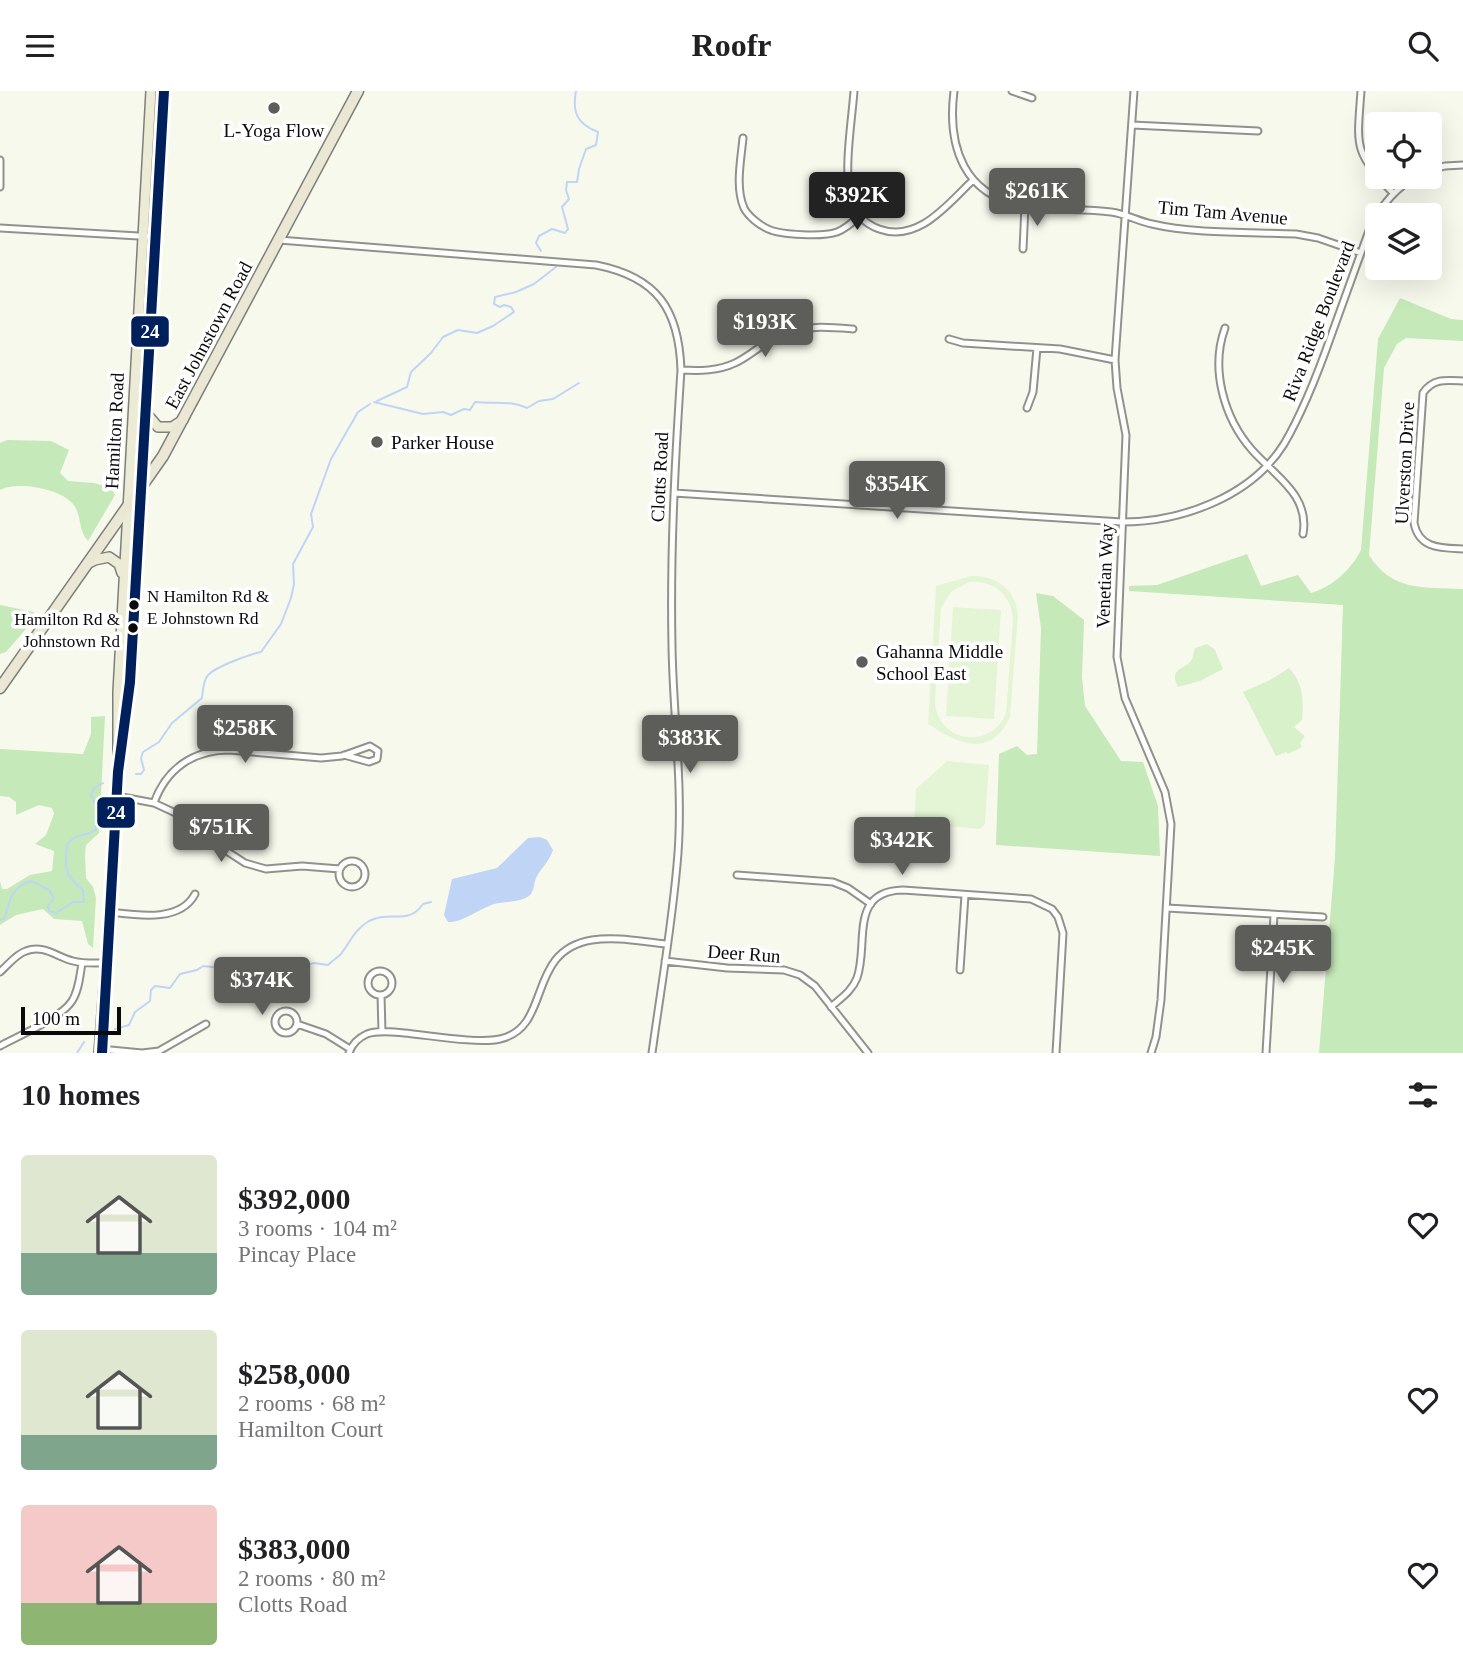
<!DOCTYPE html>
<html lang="en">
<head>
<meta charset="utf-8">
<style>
  :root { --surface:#fff; --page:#f6f6f6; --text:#202124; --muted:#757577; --accent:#5d5e59 }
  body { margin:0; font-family:Georgia,serif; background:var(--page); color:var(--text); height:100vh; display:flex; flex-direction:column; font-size:26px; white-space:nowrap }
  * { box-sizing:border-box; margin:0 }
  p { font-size:23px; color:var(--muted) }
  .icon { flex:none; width:38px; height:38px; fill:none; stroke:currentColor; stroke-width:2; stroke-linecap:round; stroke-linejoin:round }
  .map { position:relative; height:962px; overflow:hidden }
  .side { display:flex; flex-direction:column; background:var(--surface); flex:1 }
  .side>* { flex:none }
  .controls { position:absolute; left:1365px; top:21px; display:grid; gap:14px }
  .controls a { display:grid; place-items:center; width:77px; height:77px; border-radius:7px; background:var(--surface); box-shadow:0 7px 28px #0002; font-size:35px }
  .scale { position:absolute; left:21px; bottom:18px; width:100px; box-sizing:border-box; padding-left:7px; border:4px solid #0a0a0a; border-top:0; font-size:19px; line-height:24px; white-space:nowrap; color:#0a0a0a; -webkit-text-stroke:5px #fff; paint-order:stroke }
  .price { position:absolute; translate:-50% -60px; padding:0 16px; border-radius:7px; background:var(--accent); color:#fff; font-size:23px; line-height:46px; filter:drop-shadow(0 2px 4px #0008) }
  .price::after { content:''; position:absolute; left:50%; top:42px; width:21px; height:16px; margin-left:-10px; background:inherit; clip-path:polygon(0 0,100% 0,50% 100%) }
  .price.on { background:#222; color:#fff }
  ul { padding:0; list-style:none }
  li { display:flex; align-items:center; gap:21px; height:175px; padding:0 21px }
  li span { display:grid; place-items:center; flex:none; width:196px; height:140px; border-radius:7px; color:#555 }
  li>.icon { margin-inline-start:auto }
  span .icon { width:84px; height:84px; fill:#fffc; stroke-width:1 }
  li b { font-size:30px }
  h2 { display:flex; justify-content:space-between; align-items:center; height:84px; padding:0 21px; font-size:30px }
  header { display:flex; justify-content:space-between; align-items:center; height:91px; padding:0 21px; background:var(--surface); font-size:32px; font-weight:700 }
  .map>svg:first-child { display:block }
  .green { fill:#d8f1cb }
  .forest { fill:#c5e9b9 }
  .pitch { fill:#e4f5d5; fill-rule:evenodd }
  .water { fill:#c0d4f6 }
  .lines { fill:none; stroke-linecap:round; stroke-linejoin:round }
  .stream { stroke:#c0d4f6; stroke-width:2 }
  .minor-casing { stroke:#91928c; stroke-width:9 }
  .primary-casing { stroke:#7e7f7a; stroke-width:12 }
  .trunk-casing { stroke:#7e7f7a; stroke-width:13 }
  .minor { stroke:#fefefc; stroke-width:5 }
  .primary { stroke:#ebebd6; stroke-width:9 }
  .trunk { stroke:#eae8d4; stroke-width:10 }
  .bus-1-casing { stroke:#fff; stroke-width:16 }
  .bus-1 { stroke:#00205b; stroke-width:10 }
  .poi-dot { fill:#5d5e59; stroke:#fff; stroke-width:2.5 }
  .bus-dot { fill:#0a0a0a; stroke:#fff; stroke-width:2.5 }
  .labels { text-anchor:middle; stroke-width:7; stroke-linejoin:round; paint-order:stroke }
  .bus-label { font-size:17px; fill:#0a0a0a; stroke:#fff; text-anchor:start }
  .poi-label { font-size:19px; fill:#0a0a0a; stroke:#fff; text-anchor:start }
  .street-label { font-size:19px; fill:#0a0a0a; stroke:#fff }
  .line-badge { stroke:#fff; stroke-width:2.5 }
  .badge-label { font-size:19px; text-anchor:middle; font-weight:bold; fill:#fff }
</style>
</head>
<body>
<header><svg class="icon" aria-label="menu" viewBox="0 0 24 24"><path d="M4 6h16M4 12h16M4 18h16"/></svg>Roofr<svg class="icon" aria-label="search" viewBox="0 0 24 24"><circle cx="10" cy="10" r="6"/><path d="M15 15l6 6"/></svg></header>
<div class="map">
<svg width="1463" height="962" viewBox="0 0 1463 962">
  <rect width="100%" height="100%" fill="#f8f9ed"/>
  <path class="green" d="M1207,553L1215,559L1223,578L1200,590L1178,596C1168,576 1185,580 1192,568C1194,564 1193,560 1195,557Z
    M1289,577C1303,591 1304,610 1302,629L1294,636L1305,645L1300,652L1302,656L1288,663L1286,661L1276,665L1243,601L1270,589Z"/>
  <path class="forest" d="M1400,207L1451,228L1463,229V250L1406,247L1397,253L1384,277L1369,464C1392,501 1424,496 1463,498V962H1319L1335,767L1343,514L1129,500V495L1157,494L1247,463L1261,495L1298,484L1311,502C1332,496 1351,479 1361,459L1378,248Z
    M7,349L51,350L69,359L60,382L68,390L94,392L111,397L115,404L88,450C77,439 83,421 70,410C56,397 16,390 0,399V352Z
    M1036,502L1053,505L1084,529L1082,586L1085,615L1121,670L1143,671L1158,715L1160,765L996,754L999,663L1017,655L1027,664L1037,663L1041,537Z
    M0,514L34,521L32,531L6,561L0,563Z
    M105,625L99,742L86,754L85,763L86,787L93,796L96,807L93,857L88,853L82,830L54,828L43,818L16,824L0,834V790L2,798H7L30,784L52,780L54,760L35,753L46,744L54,723L52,717L39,714L16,724V711L9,706L0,705V658L83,663L91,643V626Z"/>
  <path class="pitch" d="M971,485C997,484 1016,499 1018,525L1010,626C990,669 957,652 928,633L936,495ZM969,491C993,489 1011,503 1013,528L1006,622C991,659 939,652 935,612L941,517L951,501Z
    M953,516L1001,519L994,628L946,625Z
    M947,670L989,674L985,733L980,738L914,732L916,698Z"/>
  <path class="water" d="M540,746L547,749L553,759C549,771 541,777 536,787C534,792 534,799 531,803C523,812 504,810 494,813C479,818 462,832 448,831L444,824L452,788L497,777L528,747Z"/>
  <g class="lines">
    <path class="stream" d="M541,160L536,152L539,145L552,138L565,142L568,138L562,116L569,108L566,99L567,91H577L579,78L586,58L596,54L598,41C577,33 572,21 576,0
      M377,310L407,296L411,281L431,262L443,246L458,239L477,242L493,235L514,221L511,216L504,214L500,216L494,213L495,206L516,201L534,193L556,176
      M374,311L423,323L443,321L451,324L464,318L470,319L475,311C493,313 511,309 527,317L539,310L553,308L579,292
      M136,683H141L144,679L141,667L143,661L159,651L172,632L202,607C203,599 203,590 208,584C217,575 248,564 261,561L281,533L291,507L294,493L293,473L313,436L311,423L331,368L358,321L370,313
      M0,829L5,827C9,810 12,795 31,790L49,799L54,807L48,815L49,820L56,822L73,811H84L83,799C63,783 65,778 67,753C80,740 86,747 96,738L98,717L91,705L94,697L103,692
      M115,938L129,934L135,921L150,910L151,899L155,895L170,897L180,883L197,879L203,875L221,877L230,870L245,873L254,880L262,883L266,875L276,872L284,874L285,870L296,867L304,875L314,872L328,874C332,870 337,867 341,863C350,851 355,838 369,830C391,819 408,835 423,813L431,811
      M77,962L84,951"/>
    <defs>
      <path id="minor" d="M854,0C852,29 843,81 851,108C855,122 865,133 879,138C918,152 947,114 972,90
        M954,0C947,56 964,106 1026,115C1054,120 1083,117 1111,121C1126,123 1138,130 1152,133C1194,143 1253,141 1296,143L1318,147L1361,162
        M1012,0L1032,7
        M1134,0L1115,269L1117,297L1126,344L1117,566L1125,607L1165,701L1171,733L1161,909L1156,946L1151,962
        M1361,0C1357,56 1353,60 1393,102
        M1132,34L1258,40
        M743,47C741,69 735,96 744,117C748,125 759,134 768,138C781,144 823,146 837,141C845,138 853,131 859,125
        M0,69V96
        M1430,79L1445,75L1463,74
        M0,137L156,146
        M279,149L596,174C657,186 679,218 681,279C675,371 670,463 672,555C673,623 683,693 678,762C673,829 661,896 652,962
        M1023,158L1025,115
        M1225,237C1210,278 1224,327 1252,359C1275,385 1310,404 1303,443
        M949,248L963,252L1060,258L1115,269
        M681,279C700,280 718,280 735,272C752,264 765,250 782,243C806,234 828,236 853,238
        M1463,290C1446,289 1433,287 1423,302L1414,432C1419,458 1441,457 1463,458
        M1027,317L1033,301L1037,257
        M674,402L1122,431C1181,431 1251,406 1284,353C1304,319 1318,282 1331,245C1344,208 1358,171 1371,134C1382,114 1395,97 1416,86
        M117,705L154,712L184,726L205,746L245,772L266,778L302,775L340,778
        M154,712C166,678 193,659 229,659L321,667L342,665L370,655L378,660L377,668L369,671L344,664
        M339 783a13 13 0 1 1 26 0a13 13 0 1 1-26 0Z
        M737,784L833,791L848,797L871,813
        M1167,817L1323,826
        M109,821C136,824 180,832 195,803
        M665,870L727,877L784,879L800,884L815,895L868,962
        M960,879L965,804
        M368 892a12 12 0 1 1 24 0a12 12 0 1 1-24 0Z
        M0,881C8,874 16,863 26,860C43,853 57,866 73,870C84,873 95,872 106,872
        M381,904L382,941
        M831,916C841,907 852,900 857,887C869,854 848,800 903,799L1031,808L1052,818L1058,826L1063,842L1056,962
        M275 931a11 11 0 1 1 22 0a11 11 0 1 1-22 0Z
        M297,933L326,943L350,958
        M0,955C18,945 61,927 72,910C79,899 80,884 82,872
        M100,958L142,962L159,960L206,933
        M349,962C352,953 358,947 367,943C378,939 392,941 404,942C428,944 478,953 500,948C553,936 525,860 592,849C617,845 643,851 667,853
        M1266,962L1274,824"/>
      <path id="primary" d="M146,322L158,336H172L183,329
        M87,473L95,469L109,466L119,473L122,482
        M123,645L130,591L164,0
        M99,962L114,764L118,681V601L151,0"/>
      <path id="trunk" d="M0,597L163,365L358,0"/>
    </defs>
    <use href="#minor" class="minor-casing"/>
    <use href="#primary" class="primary-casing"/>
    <use href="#trunk" class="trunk-casing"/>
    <use href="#minor" class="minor"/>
    <use href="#primary" class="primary"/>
    <use href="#trunk" class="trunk"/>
    <defs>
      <path id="bus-1" d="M102,962L118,681L130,591L164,0"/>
    </defs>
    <use href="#bus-1" class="bus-1-casing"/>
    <use href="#bus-1" class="bus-1"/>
  </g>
  <g class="poi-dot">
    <circle cx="274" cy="17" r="7"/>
    <circle cx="377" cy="351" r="7"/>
    <circle cx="862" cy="571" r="7"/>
  </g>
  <g class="bus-dot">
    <circle cx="134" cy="514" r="6"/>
    <circle cx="133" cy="537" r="6"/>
  </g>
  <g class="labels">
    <g class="bus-label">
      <text x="147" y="511">N Hamilton Rd &amp;<tspan x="147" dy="22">E Johnstown Rd</tspan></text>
      <text x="120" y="534" text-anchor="end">Hamilton Rd &amp;<tspan x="120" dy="22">Johnstown Rd</tspan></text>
    </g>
    <g class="poi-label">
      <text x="274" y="46" text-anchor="middle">L-Yoga Flow</text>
      <text x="391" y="358">Parker House</text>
      <text x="876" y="567">Gahanna Middle<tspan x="876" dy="22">School East</tspan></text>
    </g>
    <g class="street-label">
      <text transform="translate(1223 121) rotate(5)" y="7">Tim Tam Avenue</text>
      <text transform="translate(1318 230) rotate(-69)" y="7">Riva Ridge Boulevard</text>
      <text transform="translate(208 244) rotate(-62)" y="7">East Johnstown Road</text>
      <text transform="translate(114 340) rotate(-87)" y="7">Hamilton Road</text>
      <text transform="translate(1404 372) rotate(-87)" y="7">Ulverston Drive</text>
      <text transform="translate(659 386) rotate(-87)" y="7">Clotts Road</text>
      <text transform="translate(1104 485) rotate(-88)" y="7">Venetian Way</text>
      <text transform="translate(744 862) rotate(4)" y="7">Deer Run</text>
    </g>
  </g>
  <g class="line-badge">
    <rect x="130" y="224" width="40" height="33" rx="7" fill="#00205b"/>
    <rect x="96" y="705" width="40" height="33" rx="7" fill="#00205b"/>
  </g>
  <g class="badge-label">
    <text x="150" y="247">24</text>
    <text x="116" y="728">24</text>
  </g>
</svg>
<div class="controls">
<a><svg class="icon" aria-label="locate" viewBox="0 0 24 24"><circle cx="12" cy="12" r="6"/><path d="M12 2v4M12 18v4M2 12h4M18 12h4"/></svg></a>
<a><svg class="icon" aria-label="layers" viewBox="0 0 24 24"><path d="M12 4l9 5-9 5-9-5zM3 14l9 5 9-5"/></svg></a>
</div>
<div class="scale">100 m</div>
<b class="price" style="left:1037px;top:137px">$261K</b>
<b class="price on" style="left:857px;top:141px">$392K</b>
<b class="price" style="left:765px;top:268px">$193K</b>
<b class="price" style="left:897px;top:430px">$354K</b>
<b class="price" style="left:245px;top:674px">$258K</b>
<b class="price" style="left:690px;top:684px">$383K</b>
<b class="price" style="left:221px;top:773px">$751K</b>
<b class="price" style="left:902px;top:786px">$342K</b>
<b class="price" style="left:1283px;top:894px">$245K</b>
<b class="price" style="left:262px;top:926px">$374K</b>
</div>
<section class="side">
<h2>10 homes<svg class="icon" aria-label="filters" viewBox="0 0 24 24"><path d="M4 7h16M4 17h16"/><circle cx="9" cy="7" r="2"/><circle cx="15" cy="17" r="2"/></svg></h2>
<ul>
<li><span style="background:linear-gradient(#dfe7d0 70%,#7fa58c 0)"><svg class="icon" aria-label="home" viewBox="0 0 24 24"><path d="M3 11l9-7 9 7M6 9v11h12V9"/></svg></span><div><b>$392,000</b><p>3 rooms · 104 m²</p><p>Pincay Place</p></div><svg class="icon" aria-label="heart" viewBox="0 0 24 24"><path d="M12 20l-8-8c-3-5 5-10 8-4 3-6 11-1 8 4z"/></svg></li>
<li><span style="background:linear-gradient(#dfe7d0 75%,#7fa58c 0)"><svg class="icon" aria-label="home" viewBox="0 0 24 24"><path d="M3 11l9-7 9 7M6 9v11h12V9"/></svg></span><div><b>$258,000</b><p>2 rooms · 68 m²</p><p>Hamilton Court</p></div><svg class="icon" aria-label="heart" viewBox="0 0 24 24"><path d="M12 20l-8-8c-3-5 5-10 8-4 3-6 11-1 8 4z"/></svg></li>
<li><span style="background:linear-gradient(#f6c9c9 70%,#8fb573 0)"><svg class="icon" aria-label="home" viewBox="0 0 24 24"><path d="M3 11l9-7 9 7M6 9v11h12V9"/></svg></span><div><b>$383,000</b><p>2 rooms · 80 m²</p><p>Clotts Road</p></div><svg class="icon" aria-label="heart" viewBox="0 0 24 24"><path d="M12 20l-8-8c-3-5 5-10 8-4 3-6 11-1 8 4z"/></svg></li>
</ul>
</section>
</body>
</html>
